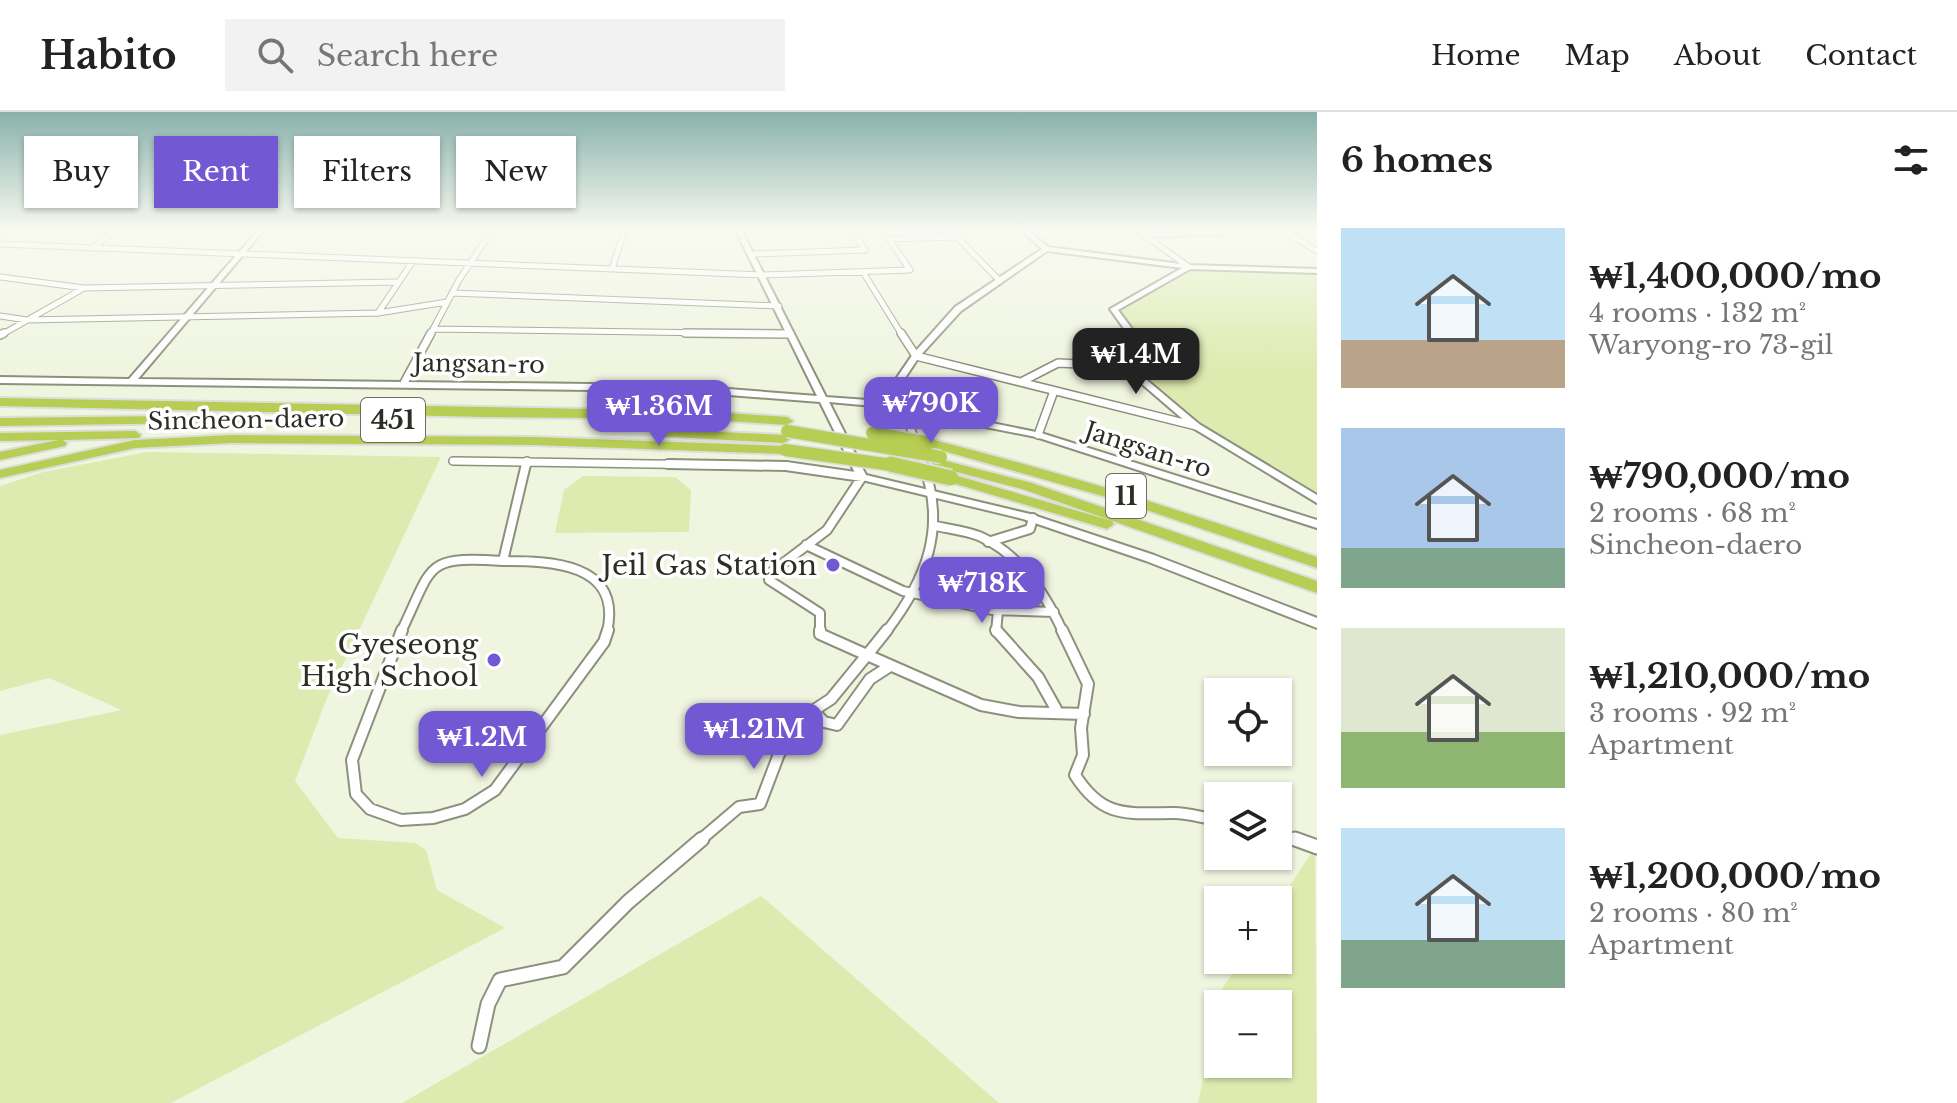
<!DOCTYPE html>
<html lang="en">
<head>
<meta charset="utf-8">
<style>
  :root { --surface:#fff; --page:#f2f2f2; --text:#222; --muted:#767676; --line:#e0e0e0; --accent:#7258d2 }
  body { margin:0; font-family:"Libre Baskerville",serif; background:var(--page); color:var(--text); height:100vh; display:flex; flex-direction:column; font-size:30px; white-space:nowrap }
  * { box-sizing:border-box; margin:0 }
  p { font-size:26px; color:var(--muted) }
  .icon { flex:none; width:44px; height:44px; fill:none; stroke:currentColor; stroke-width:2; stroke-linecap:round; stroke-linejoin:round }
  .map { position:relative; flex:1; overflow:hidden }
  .side { display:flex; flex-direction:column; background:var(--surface); width:640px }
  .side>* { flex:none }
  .guide { position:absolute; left:24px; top:24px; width:760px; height:72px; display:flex; gap:16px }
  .tools { position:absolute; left:1204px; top:566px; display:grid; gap:16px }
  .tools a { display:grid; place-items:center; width:88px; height:88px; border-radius:0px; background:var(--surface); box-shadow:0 2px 6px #0004; font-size:40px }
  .price { position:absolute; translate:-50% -68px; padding:0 18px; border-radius:16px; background:var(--accent); color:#fff; font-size:26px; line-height:52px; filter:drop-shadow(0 2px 4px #0008) }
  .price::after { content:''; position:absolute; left:50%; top:48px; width:24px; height:18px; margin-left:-12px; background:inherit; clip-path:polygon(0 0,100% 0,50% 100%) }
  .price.selected { background:#222; color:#fff }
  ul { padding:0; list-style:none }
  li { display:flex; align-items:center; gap:24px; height:200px; padding:0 24px }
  li span { display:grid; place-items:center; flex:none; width:224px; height:160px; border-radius:0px; color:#555 }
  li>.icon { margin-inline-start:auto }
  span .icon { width:96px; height:96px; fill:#fffc; stroke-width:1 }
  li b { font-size:34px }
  h2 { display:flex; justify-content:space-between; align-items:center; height:96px; padding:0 24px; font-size:34px }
  .chip { padding:0 28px; border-radius:0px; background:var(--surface); box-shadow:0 2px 6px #0004; font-size:28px; line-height:72px }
  .chip.selected { background:var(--accent); color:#fff }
  header { display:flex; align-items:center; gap:48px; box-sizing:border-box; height:112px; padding:0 40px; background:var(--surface); border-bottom:2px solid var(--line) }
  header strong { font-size:38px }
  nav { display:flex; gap:44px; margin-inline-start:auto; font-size:28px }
  .search { width:560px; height:72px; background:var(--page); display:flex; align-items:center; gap:20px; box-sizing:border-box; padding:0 28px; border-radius:0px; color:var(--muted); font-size:30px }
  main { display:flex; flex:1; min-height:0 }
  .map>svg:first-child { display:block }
  .green { fill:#deebb0 }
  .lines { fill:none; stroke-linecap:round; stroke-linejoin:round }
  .street-far4-casing { stroke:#8c917e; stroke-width:7 }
  .street-far3-casing { stroke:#8c917e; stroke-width:10 }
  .street-far2-casing { stroke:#8c917e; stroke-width:12 }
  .street-far1-casing { stroke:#8c917e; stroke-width:14 }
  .street-casing { stroke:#8c917e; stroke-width:17 }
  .secondary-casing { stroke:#8c917e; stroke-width:4 }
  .highway-casing { stroke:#dddedc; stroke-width:4 }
  .street-far4 { stroke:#fff; stroke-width:5 }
  .street-far3 { stroke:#fff; stroke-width:7 }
  .street-far2 { stroke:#fff; stroke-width:8 }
  .street-far1 { stroke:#fff; stroke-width:10 }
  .street { stroke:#fff; stroke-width:13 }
  .secondary { fill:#fff; fill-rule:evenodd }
  .highway { fill:#b7cd54; fill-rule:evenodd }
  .highway-bridge-far1-casing { stroke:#dddedc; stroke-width:15; stroke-linecap:butt }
  .highway-bridge-casing { stroke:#dddedc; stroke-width:19; stroke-linecap:butt }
  .highway-bridge-far1 { stroke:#b7cd54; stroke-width:12 }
  .highway-bridge { stroke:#b7cd54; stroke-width:15 }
  .poi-dot { fill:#7258d2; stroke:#fff; stroke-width:3 }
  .labels { text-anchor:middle; stroke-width:7; stroke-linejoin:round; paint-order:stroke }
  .far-street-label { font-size:24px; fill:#2c2e26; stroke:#fff }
  .shield { fill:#fff; stroke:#6b6d67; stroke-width:2 }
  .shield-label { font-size:26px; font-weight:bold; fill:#2c2e26 }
  .poi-label { font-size:28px; fill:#2c2e26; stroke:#fff; text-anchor:end }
</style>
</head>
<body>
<header>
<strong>Habito</strong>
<div class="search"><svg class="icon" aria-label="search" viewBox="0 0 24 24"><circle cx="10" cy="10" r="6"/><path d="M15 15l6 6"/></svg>Search here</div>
<nav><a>Home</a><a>Map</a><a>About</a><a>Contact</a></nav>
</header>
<main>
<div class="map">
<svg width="1317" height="991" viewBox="0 0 1317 991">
  <rect width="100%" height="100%" fill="#f0f5e0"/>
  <path class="green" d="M1189,157L1317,160V384L1199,314L1129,253L1138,226L1118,197Z
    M147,340L441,345L327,586L295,669L338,726L415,731L426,738L437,778L505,816L171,991H0V623L122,598L49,566L0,579V374L43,360Z
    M583,364L675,365L691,378L689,420L555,421L564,378Z
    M1315,735L1317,991H1198L1218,897V952H1278V892H1219L1222,877L1241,848H1278V792Z
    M761,784L999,991H402Z"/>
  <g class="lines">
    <defs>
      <path id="street-far4" d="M949,117L1000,169
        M1136,117L1189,155
        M740,119L819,117
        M1286,120L1317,139
        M0,123L7,117
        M1144,123L1317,117
        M0,132L763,163L910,158L889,127L957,125
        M93,136L116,117
        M753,142L865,138L851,117
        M612,157L625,117
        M863,160L902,223
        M0,165L84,176L397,170
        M452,181L779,194
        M378,201L413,149
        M0,204L27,208L378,201L447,190
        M433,217L790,222
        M1,223L84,176
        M430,223L459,168L493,117"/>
      <path id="street-far3" d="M685,221L790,222
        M901,221L916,244L1196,314
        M0,223L4,221
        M1023,269L1058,251L1125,254
        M404,271L431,221
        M903,295L924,354
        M1038,323L1054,279
        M453,349L788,354
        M526,354L527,349"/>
      <path id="street-far2" d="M668,352L786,354L862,365L827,418L769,462V468L820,501V520
        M936,414C950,417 966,419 979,424C1019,441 1046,483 1063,520
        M988,430L1030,417L1033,406
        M806,433L903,479L992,498L1054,500
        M503,449L526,352
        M503,449C549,449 623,450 607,520
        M926,455C949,468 971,477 997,470
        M401,520C434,452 423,444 503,449
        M886,520C926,468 947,416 923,352
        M996,520L998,499"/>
      <path id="street-far1" d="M402,518L352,648L356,682L370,697L401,708L433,706L465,697L495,678L604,530L608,518
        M887,518L867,543L981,593L1019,600L1084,602
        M996,518L1038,565L1056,597
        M1062,518L1088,572L1081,616L1083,643L1075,663C1103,707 1127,701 1174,701C1189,701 1203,706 1218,708
        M813,599L824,610L837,613L870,567L890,554
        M1278,721L1300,729
        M699,729L739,695L760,692L779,642L805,604L831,587L867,543L820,522V518"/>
      <path id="street" d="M1295,727L1317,735
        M479,934L488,892L500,868L563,855L628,790L702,727"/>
      <path id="secondary" d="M259,117H265L138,267L677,273L817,284L735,117H741L826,285L881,289L913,242L955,195L1042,137L1020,117H1027L1048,135L1189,153L1317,157V161L1190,157L1118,198L1138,225L1129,253L1199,312L1317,383V391L1193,316L1121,254L1130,225L1110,197L1182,156L1047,139L961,199L919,245L889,290L1041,321L1317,408V416L1036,325L884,295L829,290L866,363L1030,402L1154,443L1317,506V516L1146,449L1023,407L858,367L820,290L677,279L0,271V265L129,267Z"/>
      <path id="highway" d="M0,286L701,299L787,305L793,309L787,313L701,307L485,305L0,294Z
        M257,303L261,304V310L0,314V306Z
        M658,317L784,323L790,327L784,331L654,324L652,321Z
        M135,319L141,323L139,326L63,328L67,331L65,334L0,348V340L58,328L0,329V321Z
        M232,323L534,325L785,334L791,338L785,342L534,333L232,331L135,336L0,366V358L135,328Z
        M930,327C1061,360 1190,401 1317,445V456L1120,389L926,334L924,331Z
        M939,347L1032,371L1317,469V481L1022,377L934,354L932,351Z
        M951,362L1112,409L1114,412L1107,417L946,369V363Z"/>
    </defs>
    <use href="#street-far4" class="street-far4-casing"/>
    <use href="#street-far3" class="street-far3-casing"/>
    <use href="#street-far2" class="street-far2-casing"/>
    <use href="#street-far1" class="street-far1-casing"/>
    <use href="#street" class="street-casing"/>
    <use href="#secondary" class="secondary-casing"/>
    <use href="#highway" class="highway-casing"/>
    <use href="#street-far4" class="street-far4"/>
    <use href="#street-far3" class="street-far3"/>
    <use href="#street-far2" class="street-far2"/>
    <use href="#street-far1" class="street-far1"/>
    <use href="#street" class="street"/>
    <use href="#secondary" class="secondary"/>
    <use href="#highway" class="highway"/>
    <defs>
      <path id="highway-bridge-far1" d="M787,319L941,345
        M872,321L930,331
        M785,338L899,354"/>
      <path id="highway-bridge" d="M890,352L951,366"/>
    </defs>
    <use href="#highway-bridge-far1" class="highway-bridge-far1-casing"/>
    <use href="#highway-bridge" class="highway-bridge-casing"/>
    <use href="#highway-bridge-far1" class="highway-bridge-far1"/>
    <use href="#highway-bridge" class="highway-bridge"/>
  </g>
  <linearGradient id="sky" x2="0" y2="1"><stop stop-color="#89b1ab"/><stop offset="0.46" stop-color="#f8faf1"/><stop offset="1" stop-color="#f8faf1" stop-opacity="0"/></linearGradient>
  <rect width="1317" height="256" fill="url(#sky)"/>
  <g class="poi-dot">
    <circle cx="833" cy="453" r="8"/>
    <circle cx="494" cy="548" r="8"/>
  </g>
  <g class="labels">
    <g class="far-street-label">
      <text transform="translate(479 252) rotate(1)" y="8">Jangsan-ro</text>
      <text transform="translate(246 308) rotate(-1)" y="8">Sincheon-daero</text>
      <text transform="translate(1148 338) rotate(18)" y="8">Jangsan-ro</text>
    </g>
    <g class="shield">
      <rect x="361" y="286" width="64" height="44" rx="6"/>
      <rect x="1106" y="362" width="40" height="44" rx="6"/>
    </g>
    <g class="shield-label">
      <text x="393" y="317">451</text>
      <text x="1126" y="393">11</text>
    </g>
    <g class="poi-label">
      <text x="817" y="463">Jeil Gas Station</text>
      <text x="478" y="542">Gyeseong<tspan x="478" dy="32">High School</tspan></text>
    </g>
  </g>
</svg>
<div class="tools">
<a><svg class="icon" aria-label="locate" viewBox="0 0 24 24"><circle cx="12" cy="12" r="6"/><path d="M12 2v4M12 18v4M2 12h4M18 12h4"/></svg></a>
<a><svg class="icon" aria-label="layers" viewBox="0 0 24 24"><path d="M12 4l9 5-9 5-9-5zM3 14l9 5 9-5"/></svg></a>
<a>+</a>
<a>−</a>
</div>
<b class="price selected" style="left:1136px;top:284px">₩1.4M</b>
<b class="price" style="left:931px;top:333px">₩790K</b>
<b class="price" style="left:659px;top:336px">₩1.36M</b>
<b class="price" style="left:982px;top:513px">₩718K</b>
<b class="price" style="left:754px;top:659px">₩1.21M</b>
<b class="price" style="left:482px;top:667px">₩1.2M</b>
<div class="guide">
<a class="chip">Buy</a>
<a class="chip selected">Rent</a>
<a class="chip">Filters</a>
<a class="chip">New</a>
</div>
</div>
<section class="side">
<h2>6 homes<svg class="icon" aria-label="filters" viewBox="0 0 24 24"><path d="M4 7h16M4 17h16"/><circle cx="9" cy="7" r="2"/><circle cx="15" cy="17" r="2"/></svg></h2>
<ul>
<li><span style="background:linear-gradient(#bfe0f5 70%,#b9a48a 0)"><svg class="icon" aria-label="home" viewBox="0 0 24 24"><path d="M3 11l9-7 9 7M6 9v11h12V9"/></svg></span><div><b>₩1,400,000/mo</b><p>4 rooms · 132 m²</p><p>Waryong-ro 73-gil</p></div></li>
<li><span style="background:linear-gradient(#a9c7e8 75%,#7fa58c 0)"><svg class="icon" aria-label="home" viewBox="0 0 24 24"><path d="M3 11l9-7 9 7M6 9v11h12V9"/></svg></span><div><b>₩790,000/mo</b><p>2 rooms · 68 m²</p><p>Sincheon-daero</p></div></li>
<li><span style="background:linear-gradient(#dfe7d0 65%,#8fb573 0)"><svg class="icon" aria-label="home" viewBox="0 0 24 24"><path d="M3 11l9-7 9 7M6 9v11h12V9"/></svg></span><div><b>₩1,210,000/mo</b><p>3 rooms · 92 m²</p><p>Apartment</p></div></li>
<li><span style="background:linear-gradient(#bfe0f5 70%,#7fa58c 0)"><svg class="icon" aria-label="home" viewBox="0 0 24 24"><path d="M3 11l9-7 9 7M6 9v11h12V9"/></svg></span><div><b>₩1,200,000/mo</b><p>2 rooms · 80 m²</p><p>Apartment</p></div></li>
</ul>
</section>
</main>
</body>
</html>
